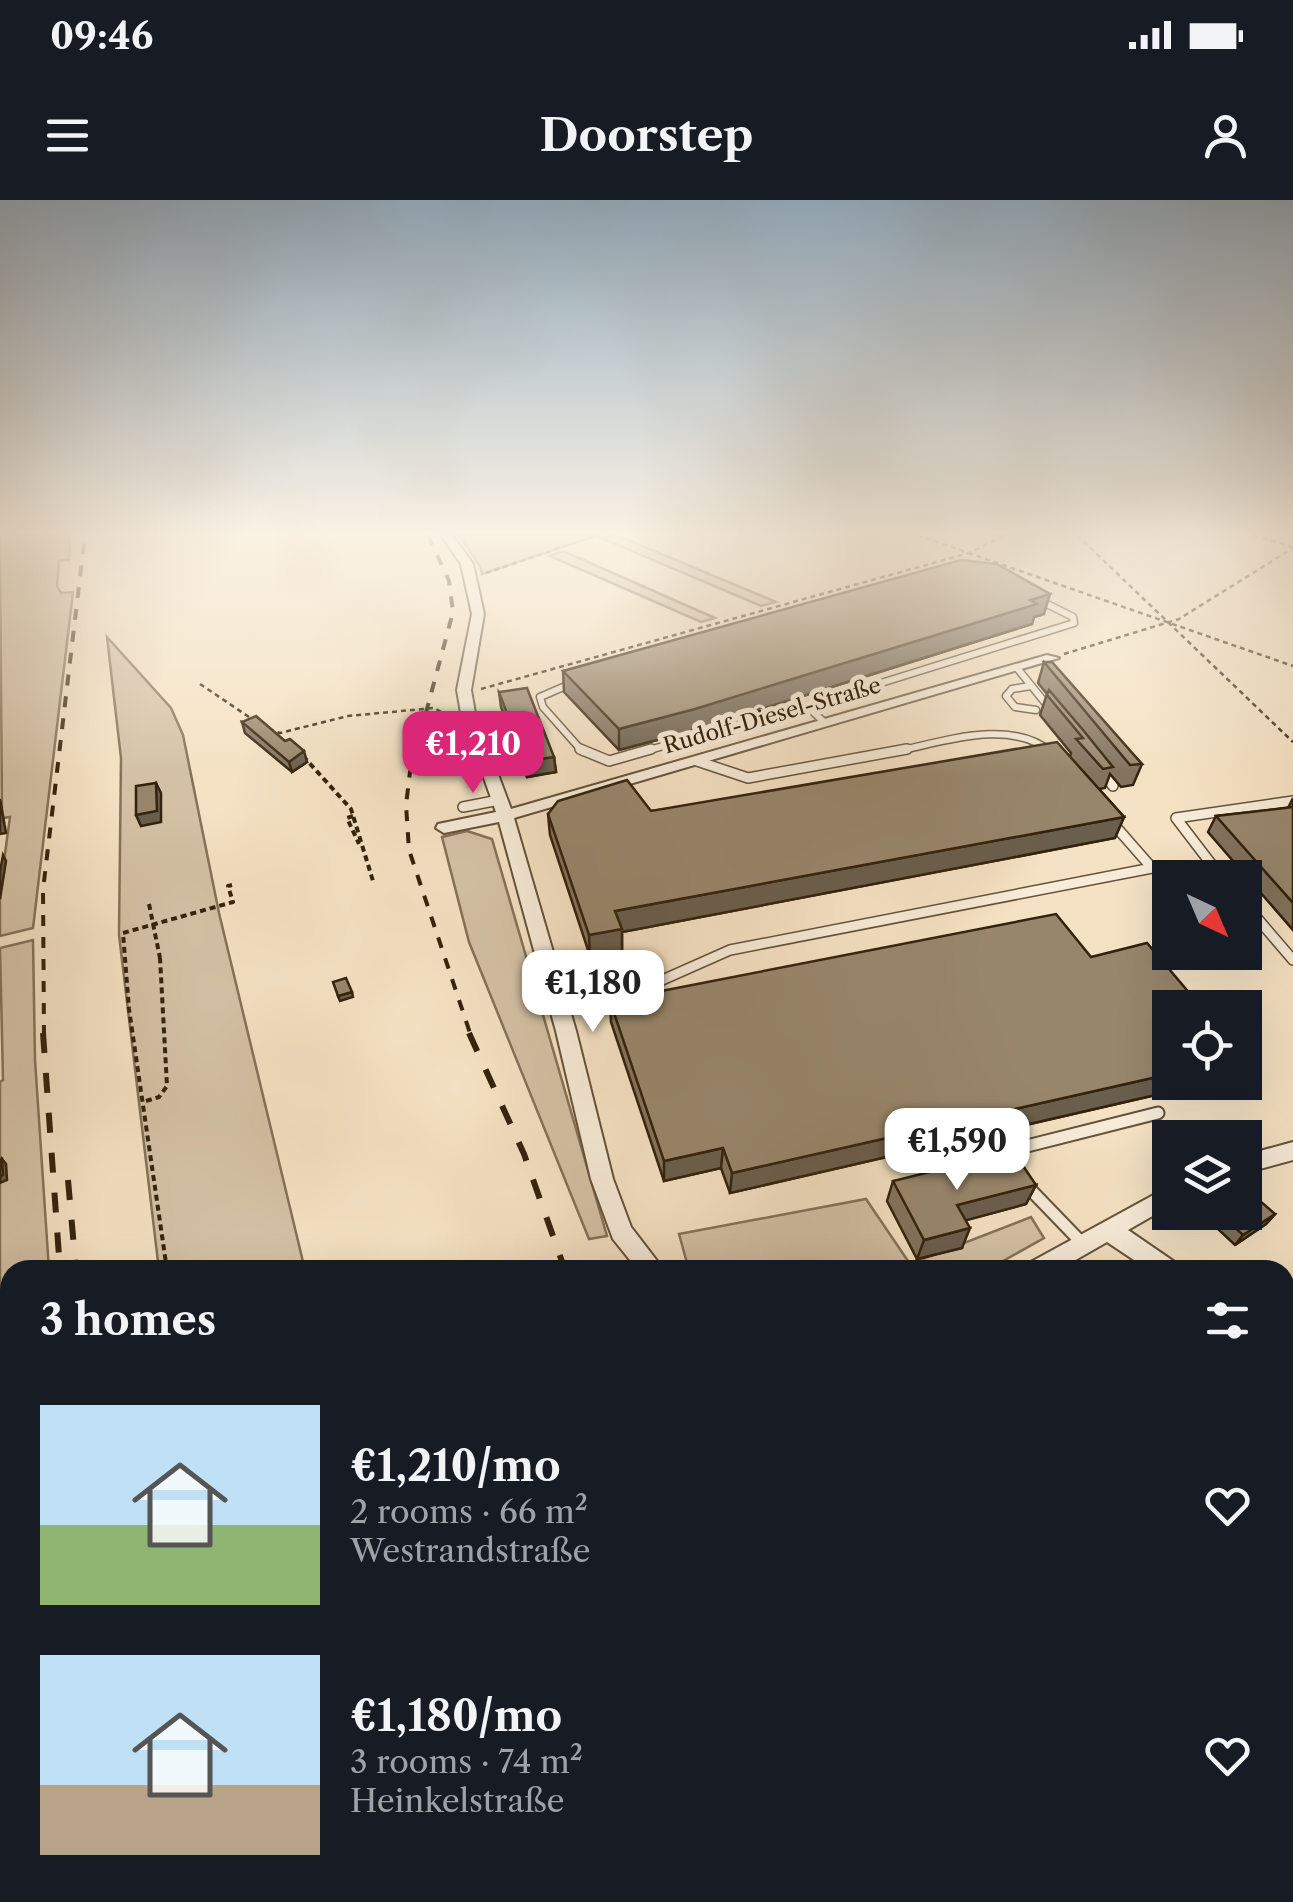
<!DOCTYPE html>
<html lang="en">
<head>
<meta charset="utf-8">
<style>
  :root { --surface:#171b24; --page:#242831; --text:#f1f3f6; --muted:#9ea1a6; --accent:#db2777 }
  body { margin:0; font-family:"Libre Caslon Text",serif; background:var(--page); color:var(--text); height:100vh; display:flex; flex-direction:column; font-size:38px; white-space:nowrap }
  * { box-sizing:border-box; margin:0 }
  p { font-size:32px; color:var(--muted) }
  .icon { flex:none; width:55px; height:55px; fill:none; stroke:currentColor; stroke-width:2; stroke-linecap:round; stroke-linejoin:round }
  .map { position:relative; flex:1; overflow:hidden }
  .details { position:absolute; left:0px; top:1060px; width:1295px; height:642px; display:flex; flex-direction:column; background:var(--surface); border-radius:30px 30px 0 0; box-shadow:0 10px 40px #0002 }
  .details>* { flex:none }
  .needle { width:65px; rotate:136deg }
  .fabs { position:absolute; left:1152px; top:660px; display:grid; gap:20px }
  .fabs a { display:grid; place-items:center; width:110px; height:110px; border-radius:0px; background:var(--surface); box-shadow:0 10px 40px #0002; font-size:50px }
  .price { position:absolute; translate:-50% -85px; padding:0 22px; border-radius:20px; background:#fff; color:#222; font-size:32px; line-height:65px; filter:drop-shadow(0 2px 5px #0008) }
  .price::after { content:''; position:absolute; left:50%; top:60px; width:30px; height:22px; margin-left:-15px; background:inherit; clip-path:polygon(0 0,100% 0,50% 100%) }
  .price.on { background:var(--accent); color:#fff }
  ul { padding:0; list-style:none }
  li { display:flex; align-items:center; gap:30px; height:250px; padding:0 40px }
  li span { display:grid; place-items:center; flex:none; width:280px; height:200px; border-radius:0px; color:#555 }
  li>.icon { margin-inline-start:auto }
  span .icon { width:120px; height:120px; fill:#fffc; stroke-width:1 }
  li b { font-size:42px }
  h2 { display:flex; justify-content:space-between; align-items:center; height:120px; padding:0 40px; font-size:42px }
  .status { display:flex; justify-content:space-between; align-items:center; height:70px; padding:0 50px; background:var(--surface); direction:ltr }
  .status svg { height:28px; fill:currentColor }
  header { display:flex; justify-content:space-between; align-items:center; height:130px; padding:0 40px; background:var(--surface); font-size:45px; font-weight:700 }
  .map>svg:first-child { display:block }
  .green { fill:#d4c1a5; stroke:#847258; stroke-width:2.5 }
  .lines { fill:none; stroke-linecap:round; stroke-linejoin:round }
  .service-far3-casing { stroke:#64523a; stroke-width:9 }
  .service-far2-casing { stroke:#64523a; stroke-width:12 }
  .service-far1-casing { stroke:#64523a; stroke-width:15 }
  .service-casing { stroke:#64523a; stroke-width:19 }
  .minor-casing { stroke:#64523a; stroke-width:4 }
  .path-far2 { stroke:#33220c; stroke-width:2.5; stroke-dasharray:5 4; stroke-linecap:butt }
  .path-far1 { stroke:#33220c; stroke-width:4; stroke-dasharray:6 4; stroke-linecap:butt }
  .path { stroke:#33220c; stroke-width:5; stroke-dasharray:11 8; stroke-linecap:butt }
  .service-far3 { stroke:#f8ecd9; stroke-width:6 }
  .service-far2 { stroke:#f8ecd9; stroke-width:9 }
  .service-far1 { stroke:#f8ecd9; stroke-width:11 }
  .service { stroke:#f8ecd9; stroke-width:15 }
  .minor { fill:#f8ecd9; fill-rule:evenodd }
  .rail-far2 { stroke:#33220c; stroke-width:4; stroke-dasharray:11 11; stroke-linecap:butt }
  .rail-far1 { stroke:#33220c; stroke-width:6; stroke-dasharray:20 20; stroke-linecap:butt }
  .rail { stroke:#33220c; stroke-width:8; stroke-dasharray:26 26; stroke-linecap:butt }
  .path-bridge { stroke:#33220c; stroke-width:4; stroke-dasharray:6 4; stroke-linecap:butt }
  .wall { fill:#83735d; stroke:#33220c; stroke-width:2.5 }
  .shaded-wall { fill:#6a5e4c; stroke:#33220c; stroke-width:2.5 }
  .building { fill:#98866c; stroke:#33220c; stroke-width:2.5 }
  .labels { text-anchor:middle; stroke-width:10; stroke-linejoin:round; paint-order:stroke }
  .far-street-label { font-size:22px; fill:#33220c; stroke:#f8ecd9 }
</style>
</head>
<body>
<div class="status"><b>09:46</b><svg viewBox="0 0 49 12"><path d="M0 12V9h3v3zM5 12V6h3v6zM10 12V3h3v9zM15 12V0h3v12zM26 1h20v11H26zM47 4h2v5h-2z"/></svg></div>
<header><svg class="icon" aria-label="menu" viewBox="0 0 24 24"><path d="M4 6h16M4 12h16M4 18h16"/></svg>Doorstep<svg class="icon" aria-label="person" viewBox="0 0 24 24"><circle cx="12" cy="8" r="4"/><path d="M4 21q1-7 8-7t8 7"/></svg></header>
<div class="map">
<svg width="1293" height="1702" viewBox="0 0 1293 1702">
  <rect width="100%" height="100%" fill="#f5e2c4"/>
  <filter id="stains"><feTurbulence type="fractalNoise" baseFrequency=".002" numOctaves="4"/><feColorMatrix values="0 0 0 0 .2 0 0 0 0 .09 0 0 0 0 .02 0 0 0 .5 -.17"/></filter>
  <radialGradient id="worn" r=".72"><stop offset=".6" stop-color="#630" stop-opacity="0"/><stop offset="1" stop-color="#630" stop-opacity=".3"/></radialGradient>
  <path class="green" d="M0,335H70L69,360L59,361L57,386L61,393L73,392L33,728L0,736V690L10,617L2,618Z
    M459,335H598L482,374L480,366Z
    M616,335L776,402L761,406L601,338Z
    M563,351L715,418L701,422L550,356Z
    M107,437L171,508L183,535L219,713L305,1070H159L119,735L121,558Z
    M467,631L492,639L607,1036L589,1039L469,742L442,637Z
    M33,740L35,860L49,1070H10V1692L87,1693V1702H0V882L3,880L0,748Z
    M866,999L910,1064L1031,1017L1044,1038L987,1070H689L679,1034Z
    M500,1692L503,1702H266L265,1693Z"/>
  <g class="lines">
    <defs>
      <path id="service-far3" d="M1017,468L1051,510
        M575,482L540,497L543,507L583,552
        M1031,486L1012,489L1006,496L1015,507L1036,510
        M825,523L807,506L1074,423L1073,417L1035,398
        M642,552L807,506
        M893,552C940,543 1009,517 1051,552"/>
      <path id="service-far2" d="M580,549L609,561L651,549
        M1048,549L1053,554
        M697,561L748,578L907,549
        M1100,569L1113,586
        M463,607L499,600
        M1222,678L1176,618L1293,601
        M1245,704L1293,760
        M557,798L660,781L730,750L1152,668L1110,620"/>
      <path id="service-far1" d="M1014,970L1003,952L1158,913
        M1025,984L1083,1044"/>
      <path id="service" d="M838,1692L841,1702"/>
      <path id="minor" d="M441,335H452L473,364L484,414L471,490L475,513L511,609L1047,455L1059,458L514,618L576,831L613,979L631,1027L664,1070H638L613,1039L591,979L556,831L499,622L444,633L436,628L438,624L496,612L461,513L457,490L472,414L461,364Z
        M1293,942V960L1245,973V955Z
        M1170,986V1006L1128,1030L1176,1063L1180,1070H1149L1107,1042L1058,1070H1025L1029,1063Z
        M1285,1137L1293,1140V1167L1285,1164Z"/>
    </defs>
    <use href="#service-far3" class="service-far3-casing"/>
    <use href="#service-far2" class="service-far2-casing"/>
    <use href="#service-far1" class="service-far1-casing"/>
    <use href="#service" class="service-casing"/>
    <use href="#minor" class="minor-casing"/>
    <path class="path-far2" d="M917,335L1293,466
      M1077,335L1293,542
      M1254,335L1292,347
      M486,373L598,335
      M1064,454L1179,419L1293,348
      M200,484L252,519
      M481,489L969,353L1006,335
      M269,529L280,533L348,516L434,508L454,519"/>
    <path class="path-far1" d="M303,556L351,609L373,681
      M353,616L347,618L359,644
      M146,901L159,897L167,886L160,758
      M167,1070L129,809L123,733L233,702L228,686L232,685"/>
    <path class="path" d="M275,1692L276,1702"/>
    <use href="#service-far3" class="service-far3"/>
    <use href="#service-far2" class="service-far2"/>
    <use href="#service-far1" class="service-far1"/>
    <use href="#service" class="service"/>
    <use href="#minor" class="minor"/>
    <path class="rail-far2" d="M428,335L449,381L453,412L410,572L406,605L409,650L471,836
      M44,836L43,690L85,335"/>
    <path class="rail-far1" d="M43,833L60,1070
      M469,833L524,954L565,1070
      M68,980L76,1070"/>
    <path class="rail" d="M101,1692V1702
      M133,1692L134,1702
      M781,1692L784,1702"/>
    <path class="path-bridge" d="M149,704L160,758"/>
  </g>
  <path class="wall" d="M1044,414L1034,417L1032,424L695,530L619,550L564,492L563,471Z
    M1044,462L1142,564L1133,585L1121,587L1110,574L1105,588L1099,589L1124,617L1115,638L622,732V751L590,756L550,635L548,614L651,611L1070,556L1071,553L1040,515L1047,494L1038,483Z
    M499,492L554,557L556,572L527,577L501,507Z
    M242,522L285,541L307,562L292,572L245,533Z
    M1293,598V730L1208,632L1216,616L1288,608Z
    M610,801L1170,882H1212L730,993L721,968L664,981L611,822Z
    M962,971L1036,985L1026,1004L966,1020L962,1048L917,1059L887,1001L893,981Z
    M1206,1012H1245L1275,1014L1266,1024L1235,1045L1204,1016Z
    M1285,1210L1293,1215V1543L1285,1536Z
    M854,1692H1285L1293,1702H857Z"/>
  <path class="shaded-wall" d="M1050,394L1044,414L1034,417L1032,424L695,530L619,550V529Z
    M304,551L307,562L292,572L289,562Z
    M554,557L556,572L527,577L525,561Z
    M156,583L161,593V622L141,626L136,615Z
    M0,599L6,633L0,634Z
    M1124,617L1115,638L622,732V751L590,756L589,735L615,711Z
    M3,655L6,661L0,699V672Z
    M352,792L353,797L340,801L338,796Z
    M1170,874V882H1212L730,993L732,973Z
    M723,948L721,968L664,981V961Z
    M2,959L6,964L7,980L0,983Z
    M1036,985L1026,1004L949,1025L957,1005Z
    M1275,1014L1266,1024L1235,1045L1243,1035Z
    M970,1028L962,1048L917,1059L924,1040Z
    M3,1142L8,1146V1162L0,1165Z"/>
  <path class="building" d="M961,360L997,364L1050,394L1030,400L1037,404L695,509L619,529L563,471Z
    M1044,462H1052L1142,564L1130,565Z
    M527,488L554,557L525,561L499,492Z
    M1049,490L1083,530L1113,567L1103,569L1076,539L1083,538L1047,495Z
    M256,516L285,541L290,539L304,551L289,562L242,522Z
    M1057,542L1124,617L615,711L622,729L589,735L548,614L558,601L627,580L651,611Z
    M156,583L157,611L136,615V586Z
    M1293,607V703L1216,616Z
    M1056,714L1091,757L1147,743L1202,808H1170V874L732,973L723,948L664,961L610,801Z
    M346,778L352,792L338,796L333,782Z
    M1017,957L1036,985L957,1005L970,1028L924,1040L893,981L958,965L962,971Z
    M2,959L3,975L0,976V960Z
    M1245,988L1275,1014L1243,1035L1218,1012H1245Z
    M3,1142L4,1157L0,1159V1143Z
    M1285,1210L1293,1215V1522L1285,1515Z
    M1285,1541L1293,1554V1702H866L863,1692H1285Z"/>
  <linearGradient id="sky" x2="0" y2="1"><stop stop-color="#93acc0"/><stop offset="0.58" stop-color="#faf2e4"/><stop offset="1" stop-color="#faf2e4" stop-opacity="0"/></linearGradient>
  <rect width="1293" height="574" fill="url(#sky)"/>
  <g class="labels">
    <g class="far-street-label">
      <text transform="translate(772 515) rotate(-16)" y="8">Rudolf-Diesel-Straße</text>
    </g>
  </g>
  <rect width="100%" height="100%" filter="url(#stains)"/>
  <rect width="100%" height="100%" fill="url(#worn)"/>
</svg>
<div class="fabs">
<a><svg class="needle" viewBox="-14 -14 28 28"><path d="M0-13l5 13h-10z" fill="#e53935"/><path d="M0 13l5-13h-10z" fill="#9ea1a6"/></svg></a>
<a><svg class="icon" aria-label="locate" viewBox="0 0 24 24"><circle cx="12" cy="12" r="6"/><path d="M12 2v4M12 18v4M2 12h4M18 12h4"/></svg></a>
<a><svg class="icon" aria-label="layers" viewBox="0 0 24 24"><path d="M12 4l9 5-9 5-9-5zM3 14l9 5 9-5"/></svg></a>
</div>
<b class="price on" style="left:473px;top:596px">€1,210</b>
<b class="price" style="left:593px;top:835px">€1,180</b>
<b class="price" style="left:957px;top:993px">€1,590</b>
<section class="details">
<h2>3 homes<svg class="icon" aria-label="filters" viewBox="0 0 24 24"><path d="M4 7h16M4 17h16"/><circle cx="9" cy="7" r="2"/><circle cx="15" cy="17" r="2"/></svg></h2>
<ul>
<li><span style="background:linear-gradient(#bfe0f5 60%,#8fb573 0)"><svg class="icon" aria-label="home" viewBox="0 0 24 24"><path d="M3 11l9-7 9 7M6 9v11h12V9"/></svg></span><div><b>€1,210/mo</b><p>2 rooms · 66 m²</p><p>Westrandstraße</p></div><svg class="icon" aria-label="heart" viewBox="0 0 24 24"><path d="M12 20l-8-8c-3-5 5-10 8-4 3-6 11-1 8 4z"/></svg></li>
<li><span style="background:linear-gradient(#bfe0f5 65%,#b9a48a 0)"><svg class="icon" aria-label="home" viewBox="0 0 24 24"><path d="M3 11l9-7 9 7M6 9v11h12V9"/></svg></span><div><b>€1,180/mo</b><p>3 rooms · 74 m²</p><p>Heinkelstraße</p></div><svg class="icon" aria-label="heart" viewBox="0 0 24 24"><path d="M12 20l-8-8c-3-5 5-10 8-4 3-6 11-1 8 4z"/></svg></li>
</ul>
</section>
</div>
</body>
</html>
